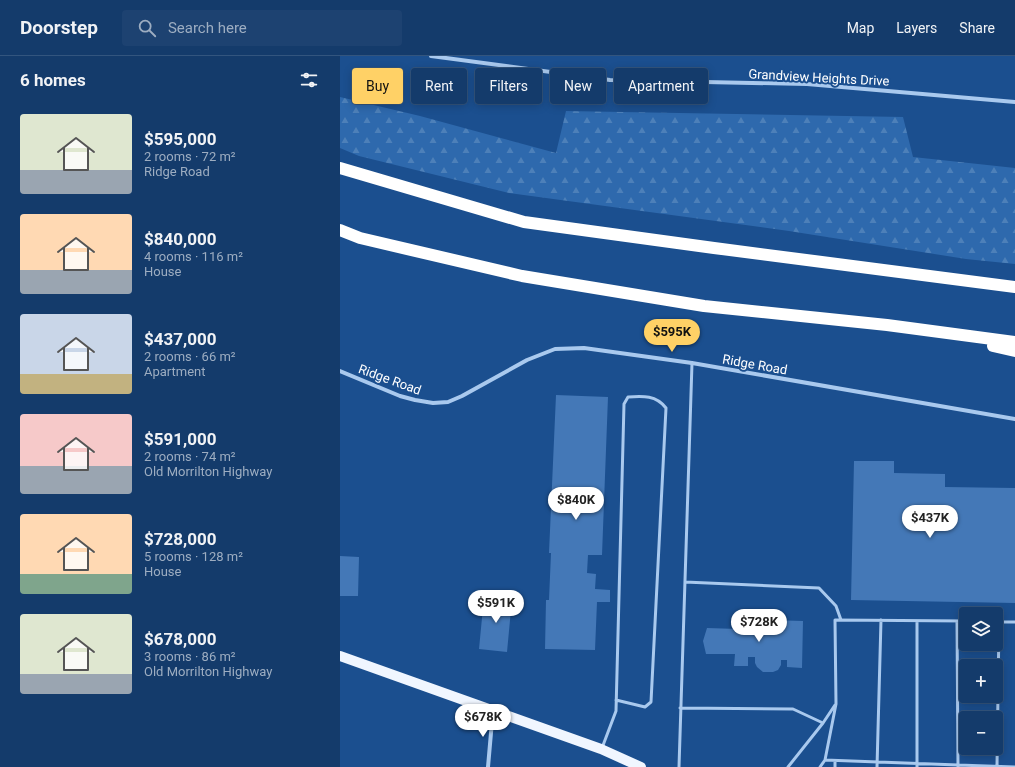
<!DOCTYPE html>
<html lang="en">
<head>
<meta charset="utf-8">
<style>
  :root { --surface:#143b6b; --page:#1d4271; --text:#f1f3f6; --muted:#9dadc1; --line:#33557e; --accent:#ffd166 }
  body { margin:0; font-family:Roboto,sans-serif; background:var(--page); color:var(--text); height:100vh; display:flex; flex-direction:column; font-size:15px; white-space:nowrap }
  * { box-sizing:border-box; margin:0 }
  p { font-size:13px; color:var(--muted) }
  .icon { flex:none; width:22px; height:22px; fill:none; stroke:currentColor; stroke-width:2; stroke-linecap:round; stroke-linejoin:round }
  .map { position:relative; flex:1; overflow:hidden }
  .drawer { display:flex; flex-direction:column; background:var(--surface); width:340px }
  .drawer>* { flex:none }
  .guide { position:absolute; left:12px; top:12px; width:380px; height:36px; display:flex; gap:8px }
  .controls { position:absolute; left:619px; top:551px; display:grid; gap:8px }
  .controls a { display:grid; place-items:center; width:44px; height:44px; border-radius:4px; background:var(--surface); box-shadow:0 2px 10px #0003,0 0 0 1px var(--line); font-size:20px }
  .price { position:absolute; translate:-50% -34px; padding:0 9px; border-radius:14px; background:#fff; color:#222; font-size:13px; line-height:26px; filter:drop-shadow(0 1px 2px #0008) }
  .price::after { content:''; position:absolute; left:50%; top:24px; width:12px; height:9px; margin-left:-6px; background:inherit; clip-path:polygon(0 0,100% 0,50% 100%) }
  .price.active { background:var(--accent); color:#111 }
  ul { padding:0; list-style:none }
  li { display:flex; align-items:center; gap:12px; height:100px; padding:0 20px }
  li span { display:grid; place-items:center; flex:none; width:112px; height:80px; border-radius:4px; color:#555 }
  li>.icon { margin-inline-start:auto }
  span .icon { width:48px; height:48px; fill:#fffc; stroke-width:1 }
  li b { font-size:17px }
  h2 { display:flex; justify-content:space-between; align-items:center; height:48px; padding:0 20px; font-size:17px }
  .pill { padding:0 14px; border-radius:4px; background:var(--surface); box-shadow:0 2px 10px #0003,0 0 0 1px var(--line); font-size:14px; line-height:36px }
  .pill.active { background:var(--accent); color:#111 }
  header { display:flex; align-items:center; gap:24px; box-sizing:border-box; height:56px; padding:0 20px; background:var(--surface); border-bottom:1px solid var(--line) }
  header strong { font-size:19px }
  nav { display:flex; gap:22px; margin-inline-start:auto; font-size:14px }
  .search { width:280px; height:36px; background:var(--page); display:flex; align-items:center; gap:10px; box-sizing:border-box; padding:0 14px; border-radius:4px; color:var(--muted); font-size:15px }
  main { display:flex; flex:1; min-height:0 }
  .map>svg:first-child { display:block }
  .forest { fill:url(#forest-firs) }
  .building { fill:#4478b7 }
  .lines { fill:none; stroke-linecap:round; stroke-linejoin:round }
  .lane { stroke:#a9c9ee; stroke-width:3 }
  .street { stroke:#a9c9ee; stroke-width:4 }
  .primary { stroke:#f0f6ff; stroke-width:10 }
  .highway { stroke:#fff; stroke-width:12 }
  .labels { text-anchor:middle; stroke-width:4; stroke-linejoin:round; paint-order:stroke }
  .street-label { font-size:13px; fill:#fff; stroke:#1b4f8f }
</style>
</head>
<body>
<header>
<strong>Doorstep</strong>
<div class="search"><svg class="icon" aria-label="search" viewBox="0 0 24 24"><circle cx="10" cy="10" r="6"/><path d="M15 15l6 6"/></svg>Search here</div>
<nav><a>Map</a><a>Layers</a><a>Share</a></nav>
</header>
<main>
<section class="drawer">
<h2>6 homes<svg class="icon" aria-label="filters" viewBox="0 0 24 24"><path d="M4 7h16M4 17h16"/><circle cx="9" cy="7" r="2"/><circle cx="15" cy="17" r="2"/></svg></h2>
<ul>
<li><span style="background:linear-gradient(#dfe7d0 70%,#9aa5b1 0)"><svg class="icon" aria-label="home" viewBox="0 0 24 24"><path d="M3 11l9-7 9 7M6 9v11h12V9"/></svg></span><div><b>$595,000</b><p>2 rooms · 72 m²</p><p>Ridge Road</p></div></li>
<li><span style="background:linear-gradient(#ffd9b3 70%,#9aa5b1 0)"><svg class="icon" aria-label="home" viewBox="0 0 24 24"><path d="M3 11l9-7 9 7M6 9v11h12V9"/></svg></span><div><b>$840,000</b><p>4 rooms · 116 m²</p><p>House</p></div></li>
<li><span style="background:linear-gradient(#c9d6e8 75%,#c2b280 0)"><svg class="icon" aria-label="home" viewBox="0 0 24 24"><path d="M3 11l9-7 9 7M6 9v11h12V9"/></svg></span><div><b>$437,000</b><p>2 rooms · 66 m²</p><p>Apartment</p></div></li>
<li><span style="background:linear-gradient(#f6c9c9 65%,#9aa5b1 0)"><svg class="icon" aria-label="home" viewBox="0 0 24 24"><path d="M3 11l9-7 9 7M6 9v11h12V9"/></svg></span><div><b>$591,000</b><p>2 rooms · 74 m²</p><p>Old Morrilton Highway</p></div></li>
<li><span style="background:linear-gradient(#ffd9b3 75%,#7fa58c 0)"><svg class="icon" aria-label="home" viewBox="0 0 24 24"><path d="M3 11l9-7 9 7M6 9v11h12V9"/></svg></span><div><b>$728,000</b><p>5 rooms · 128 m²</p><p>House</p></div></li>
<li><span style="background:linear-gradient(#dfe7d0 75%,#9aa5b1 0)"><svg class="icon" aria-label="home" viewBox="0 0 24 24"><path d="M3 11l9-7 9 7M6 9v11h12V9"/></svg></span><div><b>$678,000</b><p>3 rooms · 86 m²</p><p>Old Morrilton Highway</p></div></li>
</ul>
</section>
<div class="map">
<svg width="675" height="711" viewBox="0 0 675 711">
  <defs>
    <pattern id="forest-firs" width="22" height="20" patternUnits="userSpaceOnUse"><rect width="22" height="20" fill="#2e69ad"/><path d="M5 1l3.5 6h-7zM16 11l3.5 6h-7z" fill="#4d80b9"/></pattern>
  </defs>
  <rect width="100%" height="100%" fill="#1b4f8f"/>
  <path class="forest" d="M0,41L80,60L216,97L226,55L563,61L573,101L675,112V208L626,203L449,175L169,137L19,100L0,92Z"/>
  <path class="building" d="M216,339L268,341L262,499H248L247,517L256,518L255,533L270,534V546H257L255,594L205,593L206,544H209L211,497H209Z
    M514,405H554V417L605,418V431L675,432V547L511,544Z
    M0,500L19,501L18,540H0Z
    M144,541L172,543L167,596L139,593Z
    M398,563L463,565L462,612L447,611V604H441V609L438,614L433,616H423L417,611L415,607V601H408V610H394L395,598H366L363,585L367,572L398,573Z"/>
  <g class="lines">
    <path class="lane" d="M345,526L479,532L496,550L501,564
      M617,565L618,709L675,711
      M656,566H675
      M340,652L453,653L483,667
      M262,692L276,655L284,348L288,341C303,340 316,339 326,352L311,646L305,651L276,644
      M485,704L618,709V711
      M657,710L659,566
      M339,711L352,307
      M448,711L483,667L495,649
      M480,711L485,704L496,648L495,564L626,565
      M495,711V705
      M537,711L541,564
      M577,711V565"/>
    <path class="street" d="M91,0L270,24L467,28L675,46
      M0,315L60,340L75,344L93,347L108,346L122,340L187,304L215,293L244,292L352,307L675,363
      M148,711L153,654"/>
    <path class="primary" d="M0,600L261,693L301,711"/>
    <path class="highway" d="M0,112L184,166L374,192L675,231
      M0,174L20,182L182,220L364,250L547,269L675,286
      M653,290L675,295"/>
  </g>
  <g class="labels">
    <g class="street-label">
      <text transform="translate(479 21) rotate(3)" y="5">Grandview Heights Drive</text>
      <text transform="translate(415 308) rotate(10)" y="5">Ridge Road</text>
      <text transform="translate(50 323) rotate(20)" y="5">Ridge Road</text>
    </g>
  </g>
</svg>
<div class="controls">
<a><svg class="icon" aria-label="layers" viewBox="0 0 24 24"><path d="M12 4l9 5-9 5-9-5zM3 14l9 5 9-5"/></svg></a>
<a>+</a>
<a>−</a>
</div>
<b class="price active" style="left:332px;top:297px">$595K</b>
<b class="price" style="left:236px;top:465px">$840K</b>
<b class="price" style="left:590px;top:483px">$437K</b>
<b class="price" style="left:156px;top:568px">$591K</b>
<b class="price" style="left:419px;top:587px">$728K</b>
<b class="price" style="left:143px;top:682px">$678K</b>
<div class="guide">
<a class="pill active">Buy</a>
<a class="pill">Rent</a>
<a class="pill">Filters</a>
<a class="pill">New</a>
<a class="pill">Apartment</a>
</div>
</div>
</main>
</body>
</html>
